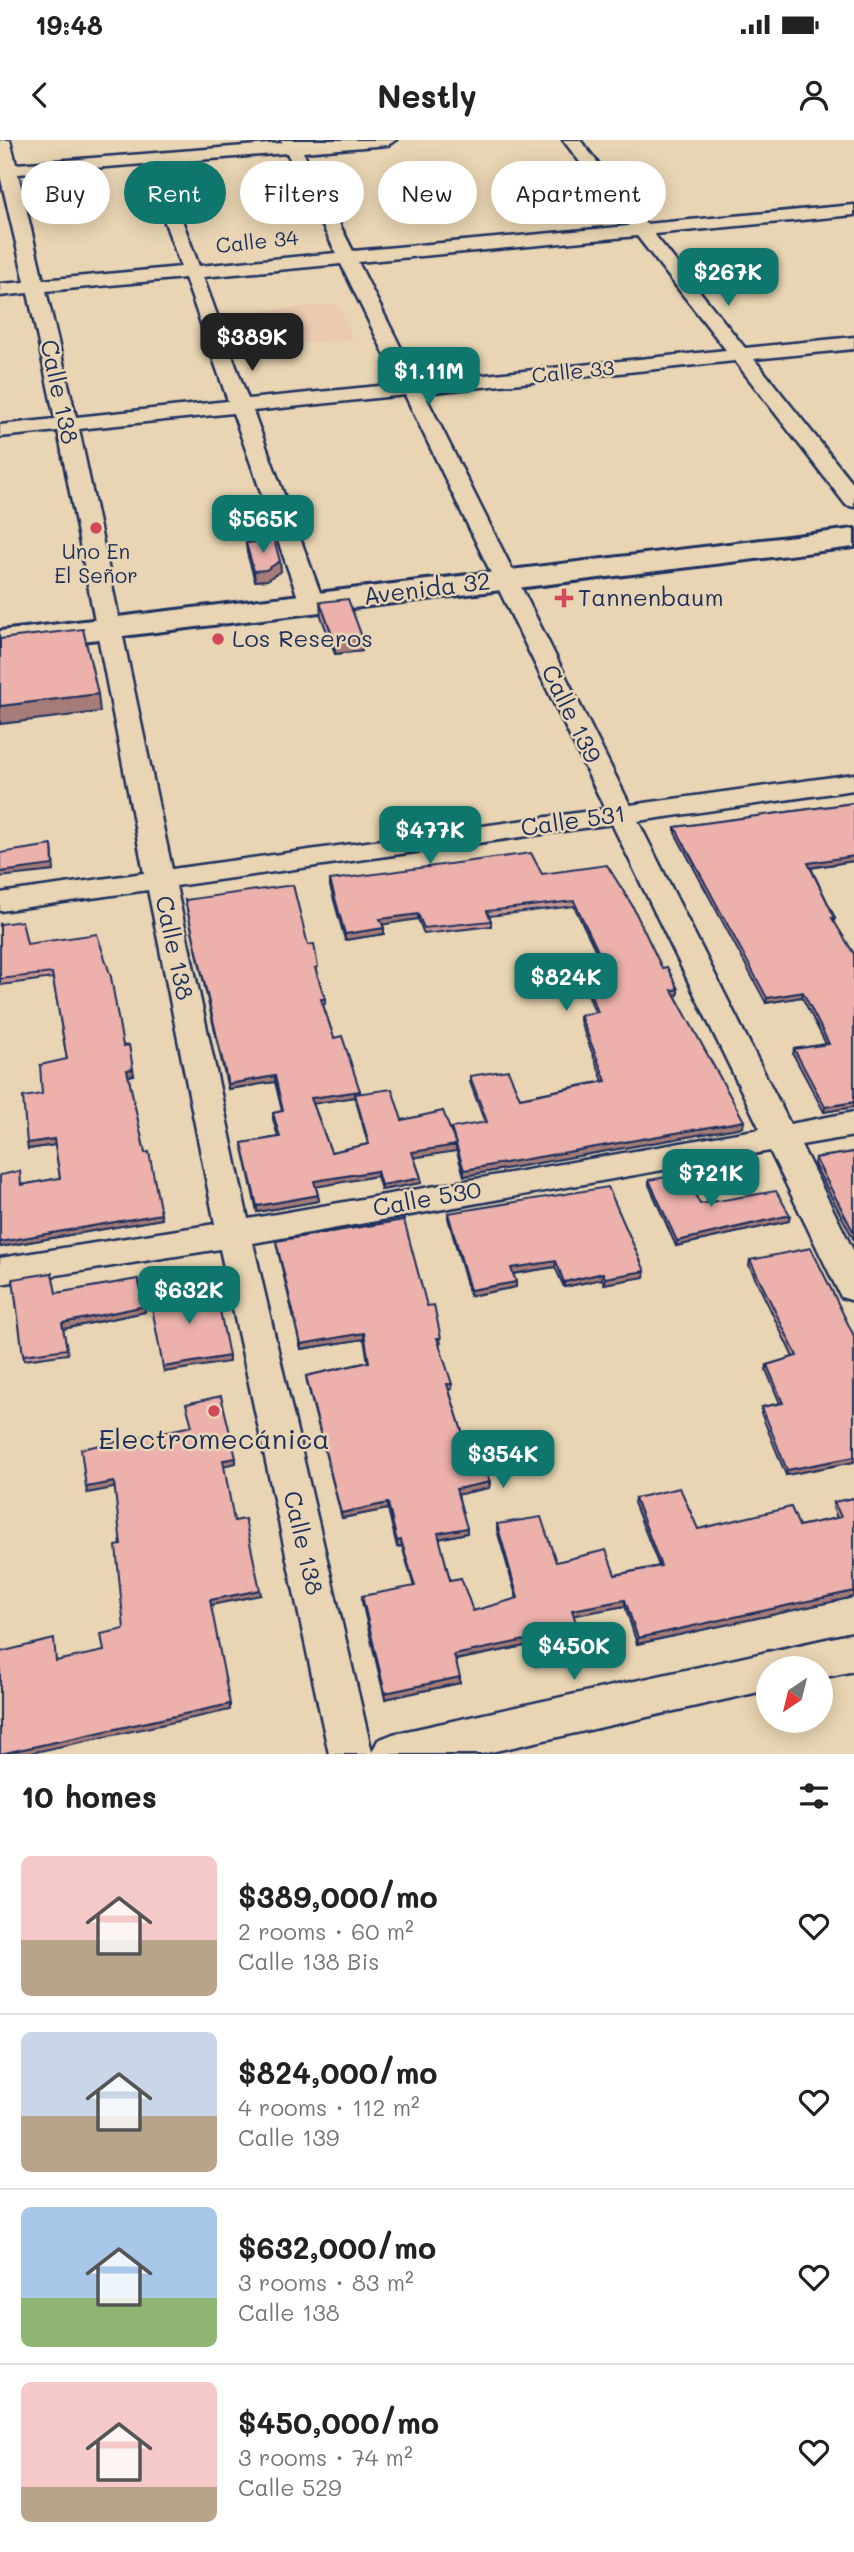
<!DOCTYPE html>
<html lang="en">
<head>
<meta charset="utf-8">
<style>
  :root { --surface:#fff; --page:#f6f6f6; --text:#222; --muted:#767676; --line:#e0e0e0; --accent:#0f766e }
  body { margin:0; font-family:Mali,sans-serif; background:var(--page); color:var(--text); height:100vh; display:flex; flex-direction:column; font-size:26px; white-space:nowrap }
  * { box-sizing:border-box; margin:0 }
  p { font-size:23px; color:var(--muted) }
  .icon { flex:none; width:38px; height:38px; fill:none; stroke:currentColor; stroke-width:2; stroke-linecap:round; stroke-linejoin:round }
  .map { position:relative; height:1614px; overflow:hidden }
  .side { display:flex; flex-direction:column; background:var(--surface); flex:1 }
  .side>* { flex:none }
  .hud { position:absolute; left:21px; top:21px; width:812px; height:63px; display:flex; gap:14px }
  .needle { width:46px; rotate:215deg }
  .buttons { position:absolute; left:756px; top:1516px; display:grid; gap:14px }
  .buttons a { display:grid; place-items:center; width:77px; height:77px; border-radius:50%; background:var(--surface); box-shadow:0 4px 18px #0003; font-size:35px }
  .price { position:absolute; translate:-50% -60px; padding:0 16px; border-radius:14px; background:var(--accent); color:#fff; font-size:23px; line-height:46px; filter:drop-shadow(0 2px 4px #0008) }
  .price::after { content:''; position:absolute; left:50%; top:42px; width:21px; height:16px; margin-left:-10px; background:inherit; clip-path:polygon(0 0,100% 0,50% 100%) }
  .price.current { background:#222; color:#fff }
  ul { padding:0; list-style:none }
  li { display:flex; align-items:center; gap:21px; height:175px; padding:0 21px }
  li+li { border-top:2px solid var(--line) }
  li span { display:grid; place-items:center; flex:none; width:196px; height:140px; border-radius:10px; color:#555 }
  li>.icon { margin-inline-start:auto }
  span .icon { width:84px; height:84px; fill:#fffc; stroke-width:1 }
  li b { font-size:30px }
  h2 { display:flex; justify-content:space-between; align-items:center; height:84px; padding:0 21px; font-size:30px }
  .tag { padding:0 24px; border-radius:32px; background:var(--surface); box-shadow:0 4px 18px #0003; font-size:24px; line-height:63px }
  .tag.current { background:var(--accent); color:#fff }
  .status { display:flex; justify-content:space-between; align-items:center; height:49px; padding:0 35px; background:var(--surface); direction:ltr }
  .status svg { height:19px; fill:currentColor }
  header { display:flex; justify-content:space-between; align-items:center; height:91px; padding:0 21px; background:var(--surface); font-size:32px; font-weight:700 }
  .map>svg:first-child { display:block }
  .built { fill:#eacab0 }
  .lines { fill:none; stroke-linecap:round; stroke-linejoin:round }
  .minor-casing { stroke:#1b2f5e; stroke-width:5 }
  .major-casing { stroke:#1b2f5e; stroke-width:6 }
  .minor { fill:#e9d5b3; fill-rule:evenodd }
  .major { fill:#e9d5b3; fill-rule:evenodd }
  .wall { fill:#cb9892; stroke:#1b2f5e; stroke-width:2; fill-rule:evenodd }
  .shaded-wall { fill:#a57c77; stroke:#1b2f5e; stroke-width:2 }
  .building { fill:#ecb1aa; stroke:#1b2f5e; stroke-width:2 }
  .poi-dot { fill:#d1495b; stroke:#e9d5b3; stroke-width:2.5 }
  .labels { text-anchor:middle; stroke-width:5; stroke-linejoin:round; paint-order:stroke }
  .far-street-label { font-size:21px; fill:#1b2f5e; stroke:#e9d5b3 }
  .far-poi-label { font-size:21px; fill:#1b2f5e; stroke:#e9d5b3 }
  .street-label { font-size:24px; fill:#1b2f5e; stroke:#e9d5b3 }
  .poi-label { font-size:24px; fill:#1b2f5e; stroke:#e9d5b3; text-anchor:start }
  .near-poi-label { font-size:28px; fill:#1b2f5e; stroke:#e9d5b3 }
</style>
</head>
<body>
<div class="status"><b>19:48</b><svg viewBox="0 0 49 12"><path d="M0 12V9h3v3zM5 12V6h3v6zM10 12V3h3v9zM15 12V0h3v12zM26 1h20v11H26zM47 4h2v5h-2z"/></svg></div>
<header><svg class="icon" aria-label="back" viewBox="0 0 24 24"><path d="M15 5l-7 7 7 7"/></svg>Nestly<svg class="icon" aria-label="person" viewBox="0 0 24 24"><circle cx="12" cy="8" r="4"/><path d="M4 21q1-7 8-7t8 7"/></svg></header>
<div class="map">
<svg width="854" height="1614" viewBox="0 0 854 1614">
  <rect width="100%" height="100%" fill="#e9d5b3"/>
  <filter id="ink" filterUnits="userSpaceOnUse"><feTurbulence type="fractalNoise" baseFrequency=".0143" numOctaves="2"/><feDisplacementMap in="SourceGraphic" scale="14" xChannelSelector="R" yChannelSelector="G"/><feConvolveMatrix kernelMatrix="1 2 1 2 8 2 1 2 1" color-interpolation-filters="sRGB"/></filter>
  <g filter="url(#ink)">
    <path class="built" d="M337,164L353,198L244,209L230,174Z"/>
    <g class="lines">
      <defs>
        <path id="minor" d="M0,0H10L16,24L282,3L281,0H396L388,5L303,12L353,111L629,86L563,0H580L646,84L854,65V75L654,94L745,208L854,197V209L754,219L854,345V367L846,365L735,221L424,253L630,665L854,634V650L638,681L790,984L854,972V996L801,1005L854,1112V1161L841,1157L770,1011L253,1103L372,1612L378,1600L393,1594L854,1493V1531L821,1538V1528H768V1550L482,1614H329L220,1109L0,1144V1118L215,1084L148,750L0,771V753L144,733L58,291L0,297V285L55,279L28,153L0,156V144L25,142L0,35ZM287,13L336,113L199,126L161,23ZM144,24L181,127L43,140L18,34ZM637,96L726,210L418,242L358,122ZM341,124L399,244L248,259L203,137ZM185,138L228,261L76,277L46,151ZM405,255L605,669L172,729L79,289L233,273L300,463L303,468H321L324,463L253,271ZM612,684L760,989L248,1079L176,746Z"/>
        <path id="major" d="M854,389V407L0,511V491Z"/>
      </defs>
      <use href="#minor" class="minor-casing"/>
      <use href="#major" class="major-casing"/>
      <use href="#minor" class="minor"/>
      <use href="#major" class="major"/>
    </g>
    <path class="wall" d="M246,403L281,431L267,440L255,441L247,413Z
      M320,462L362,497V511L335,514L321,476Z
      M854,663V721L811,728L835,778L834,782L854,814V967L824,972L793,914L794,909L826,904L802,857L766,863L675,693V687Z
      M542,734L662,828L678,849V855H675L743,987L464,1036L456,1009V1011L414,1017L421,1038V1043L381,1050L377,1036L316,1046L319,1061L257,1072L242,1003L278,997L273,979V973L282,971L275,942L228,949L185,760L308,805L318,833H317L325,859V864L323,865L334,898L360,951V954L402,980L451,991L485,983L470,942V936L520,958L603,941L580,881V875L595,873L587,851V846L610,840L574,766L489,776L491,781V786L424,794L418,779L382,784L384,788V794L345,800L330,746V740ZM355,957L368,1004L331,1012L313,963Z
      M0,784L27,804L123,906L134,935L128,936L145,1013L162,1079L0,1107V1035L22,1045L60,1038L55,1005L28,1009L42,954L67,919L53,838L0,845Z
      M854,1012V1100L814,1024L815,1018Z
      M649,1040L700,1064L789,1081L676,1106L649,1045Z
      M448,1073L644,1137L604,1144L602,1139L564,1147L555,1127L513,1134L516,1142V1147L470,1156L448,1078Z
      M276,1101L427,1166L441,1203L439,1204L452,1249L449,1250L466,1304L490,1342L489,1348L458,1354L467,1393L439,1399L450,1440L473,1471L517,1459L497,1390V1384L556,1422L615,1435L659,1426L634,1363L635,1358L698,1389L799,1386L837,1378L833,1368L834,1362L854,1358V1457L637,1504L625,1466L573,1475L585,1510L584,1515L536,1526L530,1505L456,1520L460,1543L385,1559L362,1462V1456L414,1447L402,1406L397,1407L388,1369L342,1378L307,1242L306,1236L368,1222L364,1199L301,1209L277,1107Z
      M750,1120L854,1196V1322L786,1335L761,1273L762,1267L780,1263L766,1230L767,1225L793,1217L749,1125Z
      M13,1139L56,1153L145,1166V1172L63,1189L68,1214L24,1220Z"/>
    <path class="shaded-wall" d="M280,421L281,431L267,440L255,441L254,431Z
      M362,497V511L335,514L334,500Z
      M98,554L100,572L0,584V566Z
      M52,705L54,731L0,737V732Z
      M854,716V721L808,728V723Z
      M418,774V779L380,785V779Z
      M384,788V794L345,800V794Z
      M678,849V855L672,856V850Z
      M803,852L802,857L766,863L767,858Z
      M133,929L134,935L128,936L127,930Z
      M275,936V942L228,949V944Z
      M360,951V956L355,954V957L312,964L311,958Z
      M854,962V967L824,972L825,967Z
      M744,981L743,987L464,1036V1030Z
      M54,999L55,1005L28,1009L27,1003Z
      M456,1005V1011L412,1018V1012Z
      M377,1031V1036L315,1047L314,1041Z
      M421,1038V1043L381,1050V1045Z
      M318,1055L319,1061L257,1072V1066Z
      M161,1074L162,1079L0,1107V1102Z
      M790,1075L789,1081L676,1106L677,1101Z
      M556,1121L555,1127L511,1134V1128Z
      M645,1131L644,1137L604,1144L605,1138Z
      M603,1133L602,1139L564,1147V1142Z
      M516,1142V1147L470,1156V1150Z
      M145,1166V1172L63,1189L62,1183Z
      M364,1193V1199L301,1209V1204Z
      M229,1216V1222L164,1232L163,1227Z
      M447,1244H452V1249L447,1250Z
      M854,1317V1322L786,1335L787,1330Z
      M236,1318V1323L223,1326V1320Z
      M114,1342V1348L87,1353L86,1347Z
      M490,1342L489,1348L456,1355V1349Z
      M388,1363V1369L342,1378L341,1373Z
      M467,1388V1393L438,1399V1393Z
      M401,1400L402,1406L397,1407V1401Z
      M260,1450L261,1455L211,1465L210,1460Z
      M854,1451V1457L637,1504L638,1498Z
      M625,1460V1466L571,1476L572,1470Z
      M530,1499V1505L454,1520V1515Z
      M585,1510L584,1515L536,1526V1520Z
      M460,1537V1543L385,1559V1553Z
      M230,1564V1570L26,1614H0Z"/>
    <path class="building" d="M274,400L280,421L266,430L254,431L246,403Z
      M348,459L362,497L334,500L320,462Z
      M83,489L98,554L0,566V499Z
      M854,663V716L808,723L835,778H832L854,814V962L825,967L794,909L829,904L803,852L767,858L675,687Z
      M52,705L53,725L0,732V713Z
      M531,713L542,734L607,725L632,765L662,828L667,827L678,849L672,850L744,981L464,1030L451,988L487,982L470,936L508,930L520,958L606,941L580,875L598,872L587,846L612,840L574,761L487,771L491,781L424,788L418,774L380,779L384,788L345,794L330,740Z
      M293,745L308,805L314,804L318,827L315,828L325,859H321L334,898L342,896L360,951L311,958L331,1012L369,1004L355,954L392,949L402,980L443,971L456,1005L412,1012L421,1038L381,1045L377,1031L314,1041L318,1055L257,1066L242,1003L280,997L273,973L283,971L275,936L228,944L185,760Z
      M22,781L27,804L97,794L111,837L123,906L129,905L133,929L127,930L145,1013L149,1012L161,1074L0,1102V1035L20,1031L21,1045L60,1038L54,999L27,1003L23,957L42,954L40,925L67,919L52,833L0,839V784Z
      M854,1012V1093L815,1018Z
      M684,1034L700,1064L776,1051L790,1075L677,1101L649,1040Z
      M608,1047L645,1131L605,1138L603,1133L564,1142L556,1121L511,1128L516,1142L470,1150L448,1073Z
      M404,1080L427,1166L434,1165L441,1198H437L452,1244H447L466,1304L476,1302L490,1342L456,1349L467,1388L438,1393L450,1440L461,1438L473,1471L518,1458L497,1384L541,1377L556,1422L606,1410L615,1435L661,1426L635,1358L680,1348L698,1389L791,1367L799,1386L841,1377L834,1362L854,1358V1451L638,1498L625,1460L572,1470L585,1510L536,1520L530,1499L454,1515L460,1537L385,1553L362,1456L415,1446L401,1400L397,1401L388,1363L341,1373L306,1236L369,1222L364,1193L301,1204L276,1101Z
      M811,1108L854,1196V1317L787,1330L762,1267L783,1263L767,1225L797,1216L750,1120Z
      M52,1133L56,1153L138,1139L145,1166L62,1183L67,1209L23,1215L13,1139Z
      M215,1145L229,1216L163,1227L150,1157Z
      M221,1256L236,1318L223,1320L234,1381L245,1379L260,1450L210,1460L230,1564L0,1614V1512L54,1499L56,1521L104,1511L101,1494L124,1489L116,1406L121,1405L114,1342L86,1347L81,1309L192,1286L186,1264Z"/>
  </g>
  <g class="poi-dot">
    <circle cx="96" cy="388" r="7"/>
    <path d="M560.5 447.5h7v7h7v7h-7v7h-7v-7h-7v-7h7z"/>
    <circle cx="218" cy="499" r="7"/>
    <circle cx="214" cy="1271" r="7"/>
  </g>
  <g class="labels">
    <g class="far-street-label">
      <text transform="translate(257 102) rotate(-6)" y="7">Calle 34</text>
      <text transform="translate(573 232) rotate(-6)" y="7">Calle 33</text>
    </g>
    <g class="far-poi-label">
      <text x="96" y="419">Uno En<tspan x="96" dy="24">El Señor</tspan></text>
    </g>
    <g class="street-label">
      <text transform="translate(59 252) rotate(78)" y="8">Calle 138</text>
      <text transform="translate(427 449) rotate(-7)" y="8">Avenida 32</text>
      <text transform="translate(571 574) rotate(64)" y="8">Calle 139</text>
      <text transform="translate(573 681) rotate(-8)" y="8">Calle 531</text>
      <text transform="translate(174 808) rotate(78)" y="8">Calle 138</text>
      <text transform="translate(427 1059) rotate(-10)" y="8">Calle 530</text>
      <text transform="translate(303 1403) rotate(77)" y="8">Calle 138</text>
    </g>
    <g class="poi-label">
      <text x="578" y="466">Tannenbaum</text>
      <text x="232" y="507">Los Reseros</text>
    </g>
    <g class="near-poi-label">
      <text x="214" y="1309">Electromecánica</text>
    </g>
  </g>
</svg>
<div class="buttons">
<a><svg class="needle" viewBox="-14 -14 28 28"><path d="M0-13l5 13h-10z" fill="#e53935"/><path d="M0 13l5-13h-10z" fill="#767676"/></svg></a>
</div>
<b class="price" style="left:728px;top:168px">$267K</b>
<b class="price current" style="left:252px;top:233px">$389K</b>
<b class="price" style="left:429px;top:267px">$1.11M</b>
<b class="price" style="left:263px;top:415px">$565K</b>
<b class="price" style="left:430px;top:726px">$477K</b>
<b class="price" style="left:566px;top:873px">$824K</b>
<b class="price" style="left:711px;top:1069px">$721K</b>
<b class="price" style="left:189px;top:1186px">$632K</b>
<b class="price" style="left:503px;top:1350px">$354K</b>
<b class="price" style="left:574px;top:1542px">$450K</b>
<div class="hud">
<a class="tag">Buy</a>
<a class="tag current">Rent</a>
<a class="tag">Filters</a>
<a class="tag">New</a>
<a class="tag">Apartment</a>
</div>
</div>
<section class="side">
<h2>10 homes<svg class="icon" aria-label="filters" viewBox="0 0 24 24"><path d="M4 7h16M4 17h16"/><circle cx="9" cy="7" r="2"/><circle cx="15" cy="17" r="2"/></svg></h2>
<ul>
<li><span style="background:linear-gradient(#f6c9c9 60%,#b9a48a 0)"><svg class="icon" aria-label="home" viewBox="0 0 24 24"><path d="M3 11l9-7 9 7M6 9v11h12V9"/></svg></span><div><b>$389,000/mo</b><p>2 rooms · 60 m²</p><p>Calle 138 Bis</p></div><svg class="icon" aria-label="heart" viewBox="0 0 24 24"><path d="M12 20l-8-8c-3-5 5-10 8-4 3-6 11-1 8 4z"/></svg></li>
<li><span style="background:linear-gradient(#c9d6e8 60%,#b9a48a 0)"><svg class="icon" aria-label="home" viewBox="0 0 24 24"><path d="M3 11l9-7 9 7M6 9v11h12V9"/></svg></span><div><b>$824,000/mo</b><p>4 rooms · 112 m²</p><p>Calle 139</p></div><svg class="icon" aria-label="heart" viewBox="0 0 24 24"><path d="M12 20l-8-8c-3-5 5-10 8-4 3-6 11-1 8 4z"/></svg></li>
<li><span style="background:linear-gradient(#a9c7e8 65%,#8fb573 0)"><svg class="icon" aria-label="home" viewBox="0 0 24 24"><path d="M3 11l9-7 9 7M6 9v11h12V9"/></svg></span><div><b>$632,000/mo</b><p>3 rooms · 83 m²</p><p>Calle 138</p></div><svg class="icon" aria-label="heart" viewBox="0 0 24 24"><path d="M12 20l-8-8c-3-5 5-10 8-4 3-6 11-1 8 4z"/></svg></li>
<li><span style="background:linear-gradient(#f6c9c9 75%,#b9a48a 0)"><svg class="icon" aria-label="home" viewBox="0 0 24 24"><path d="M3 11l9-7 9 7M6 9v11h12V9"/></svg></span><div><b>$450,000/mo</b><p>3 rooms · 74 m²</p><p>Calle 529</p></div><svg class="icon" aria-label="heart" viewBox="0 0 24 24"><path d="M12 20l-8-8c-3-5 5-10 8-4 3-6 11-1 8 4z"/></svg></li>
</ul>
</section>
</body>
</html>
